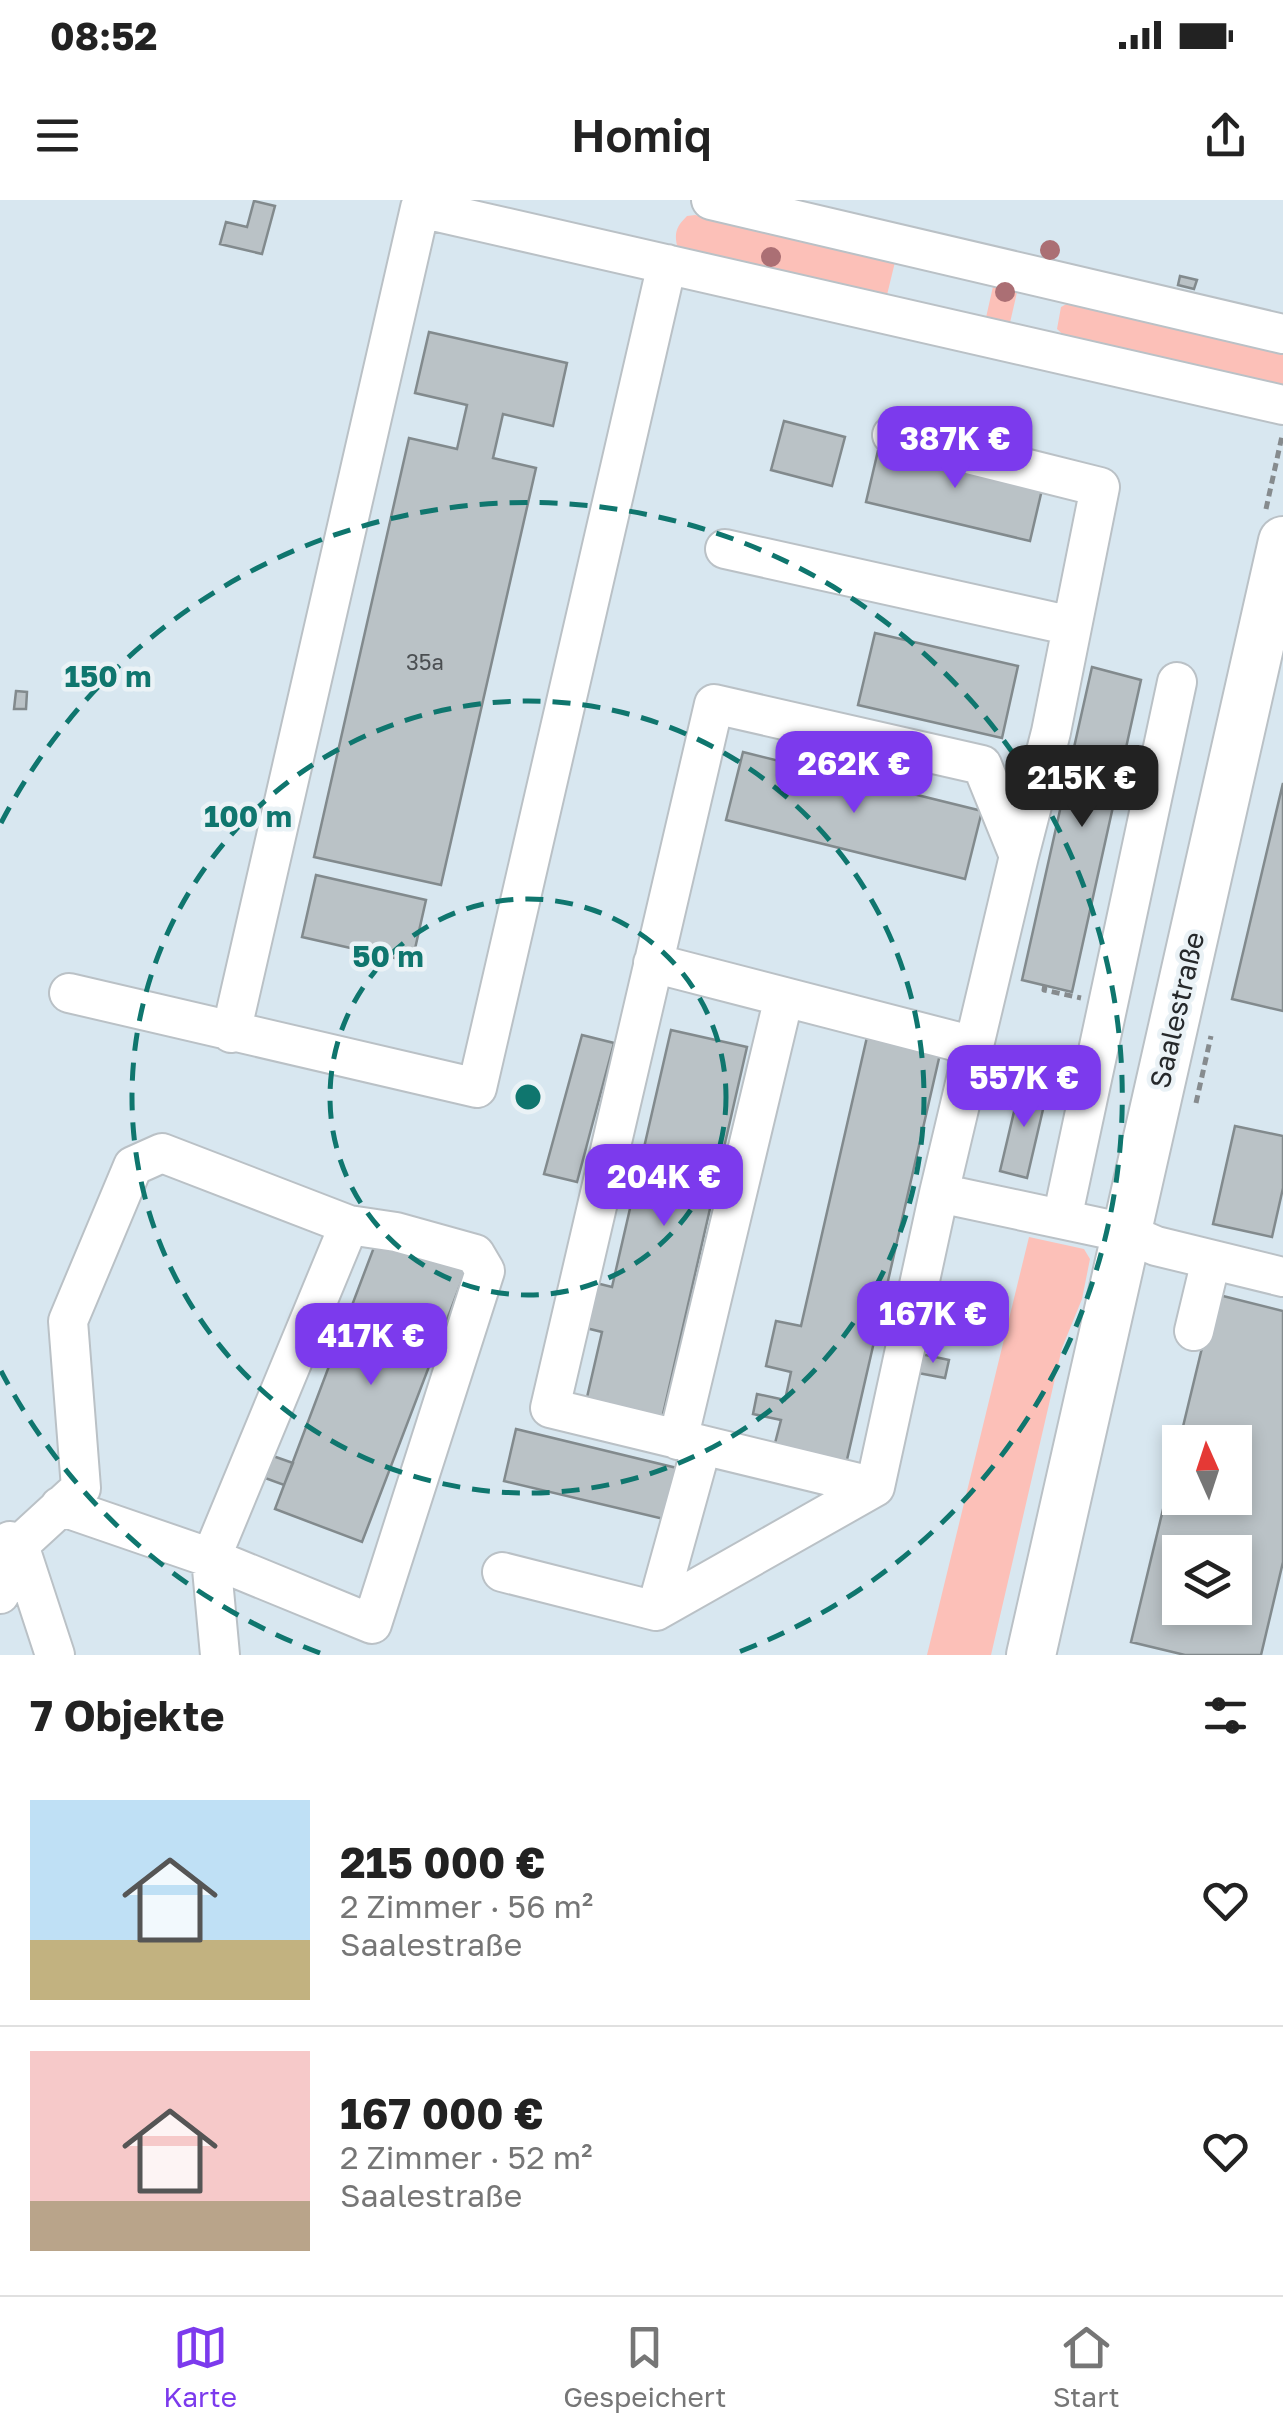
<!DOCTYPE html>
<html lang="de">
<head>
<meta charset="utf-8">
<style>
  :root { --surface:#fff; --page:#f6f6f6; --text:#222; --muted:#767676; --line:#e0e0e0; --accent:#7c3aed }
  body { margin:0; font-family:"Golos Text",sans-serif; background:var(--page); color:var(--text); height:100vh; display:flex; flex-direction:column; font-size:38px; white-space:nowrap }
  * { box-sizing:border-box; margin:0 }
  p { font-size:32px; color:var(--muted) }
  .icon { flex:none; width:55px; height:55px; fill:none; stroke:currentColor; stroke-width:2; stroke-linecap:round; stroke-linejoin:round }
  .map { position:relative; height:1455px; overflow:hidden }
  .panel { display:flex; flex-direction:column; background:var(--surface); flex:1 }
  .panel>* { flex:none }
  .needle { width:65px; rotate:357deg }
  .buttons { position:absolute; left:1162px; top:1225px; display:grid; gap:20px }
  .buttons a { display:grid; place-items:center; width:90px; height:90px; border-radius:0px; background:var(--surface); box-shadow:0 5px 15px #0003; font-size:50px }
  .price { position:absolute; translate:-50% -85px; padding:0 22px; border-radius:20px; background:var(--accent); color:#fff; font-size:32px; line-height:65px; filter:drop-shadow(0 2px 5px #0008) }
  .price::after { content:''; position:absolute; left:50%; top:60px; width:30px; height:22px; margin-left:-15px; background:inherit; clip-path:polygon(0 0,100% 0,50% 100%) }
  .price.selected { background:#222; color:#fff }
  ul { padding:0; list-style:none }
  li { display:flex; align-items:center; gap:30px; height:250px; padding:0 30px }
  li+li { border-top:2px solid var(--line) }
  li span { display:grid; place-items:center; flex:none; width:280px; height:200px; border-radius:0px; color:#555 }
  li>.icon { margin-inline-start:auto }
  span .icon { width:120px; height:120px; fill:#fffc; stroke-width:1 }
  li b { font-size:42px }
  h2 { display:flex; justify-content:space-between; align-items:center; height:120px; padding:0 30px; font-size:42px }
  .status { display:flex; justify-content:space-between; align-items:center; height:70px; padding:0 50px; background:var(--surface); direction:ltr }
  .status svg { height:28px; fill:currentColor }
  header { display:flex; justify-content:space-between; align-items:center; height:130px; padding:0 30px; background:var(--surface); font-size:45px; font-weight:600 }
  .tab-bar { display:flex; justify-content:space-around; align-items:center; height:140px; border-top:2px solid var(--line); background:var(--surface); font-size:28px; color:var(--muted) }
  .tab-bar a { display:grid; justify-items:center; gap:5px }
  .tab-bar .selected { color:var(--accent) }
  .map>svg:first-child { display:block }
  .built { fill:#d8e7f0; fill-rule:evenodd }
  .green { fill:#fcc0b8 }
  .building { fill:#bac2c6; stroke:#828a8d; stroke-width:2.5; fill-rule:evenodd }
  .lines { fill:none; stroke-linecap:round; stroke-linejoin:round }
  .minor-casing { stroke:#bac1c6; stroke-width:42 }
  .major-casing { stroke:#bac1c6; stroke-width:52 }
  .path { stroke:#868b8e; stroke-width:5; stroke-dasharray:8 5; stroke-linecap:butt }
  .minor { stroke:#fff; stroke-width:38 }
  .major { stroke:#fff; stroke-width:48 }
  .tree { fill:#ab6f74 }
  .ring { fill:none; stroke:#0f766e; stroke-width:5; stroke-dasharray:18 12 }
  .labels { text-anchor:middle; stroke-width:9; stroke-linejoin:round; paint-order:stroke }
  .number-label { font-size:22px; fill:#4b4f52 }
  .street-label { font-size:28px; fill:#26292b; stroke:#eaf2f6 }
  .centre { fill:#0f766e; stroke:#eaf2f6; stroke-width:5 }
  .ring-label { font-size:30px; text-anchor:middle; font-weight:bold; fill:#0f766e; stroke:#eaf2f6; stroke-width:9; stroke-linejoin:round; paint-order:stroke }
</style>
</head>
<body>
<div class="status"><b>08:52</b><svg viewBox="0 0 49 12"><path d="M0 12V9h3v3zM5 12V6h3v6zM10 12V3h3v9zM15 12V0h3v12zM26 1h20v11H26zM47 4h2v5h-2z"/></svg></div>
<header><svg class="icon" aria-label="menu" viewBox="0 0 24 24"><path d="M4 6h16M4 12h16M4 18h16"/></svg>Homiq<svg class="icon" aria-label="share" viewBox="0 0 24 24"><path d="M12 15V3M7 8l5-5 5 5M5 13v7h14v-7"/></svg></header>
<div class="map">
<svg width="1283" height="1455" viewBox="0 0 1283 1455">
  <rect width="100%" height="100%" fill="#eaf2f6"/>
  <path class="built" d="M0,0H1283V1455H0ZM1180,1242H1235V1298H1180ZM1180,1352H1235V1408H1180Z"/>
  <path class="green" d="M695,15L895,62L886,99L678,50C674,34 675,28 687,16Z
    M994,82L1018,88L1009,127L985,122Z
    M1074,100L1283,149V188L1070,141L1057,129L1061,107Z
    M1029,1037L1084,1049L1090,1059L1082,1099L1062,1148L991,1455H927Z"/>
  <path class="building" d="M254,1L275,6L262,54L220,44L226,22L247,27Z
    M1180,76L1197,80L1194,89L1178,85Z
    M429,132L567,163L553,226L503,214L493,258L536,268L441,685L314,657L409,238L457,249L467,205L415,193Z
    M784,221L845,237L832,286L771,270Z
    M880,242L1044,281L1030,341L866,302Z
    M875,433L1018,466L1002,538L858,505Z
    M1092,467L1141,480L1072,792L1022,780Z
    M16,491L27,492L26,509H14Z
    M743,552L982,611L965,679L726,620Z
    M1283,583V811L1232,799Z
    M316,675L426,700L412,762L302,737Z
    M671,830L747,847L661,1223L585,1206L602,1132L582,1127L592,1082L612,1087Z
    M582,835L614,843L577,982L544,974Z
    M867,837L940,854L846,1264L774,1247L781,1220L753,1214L757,1194L785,1200L791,1172L766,1166L776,1121L801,1126Z
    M1021,882L1048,888L1027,978L1000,971Z
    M1235,926L1283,936V988L1272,1037L1213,1024Z
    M379,1034L467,1067L362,1342L275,1309Z
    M1215,1094L1283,1111V1362L1261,1455H1185L1131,1442ZM1180,1242H1235V1298H1180ZM1180,1352H1235V1408H1180Z
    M921,1154L949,1160L945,1178L918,1173Z
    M516,1229L681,1269L668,1320L504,1281Z
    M273,1256L293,1263L284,1285L265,1278Z"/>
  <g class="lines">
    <defs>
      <path id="minor" d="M711,0L1283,134
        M892,235L1100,287L1051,532L1019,656
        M725,349L1072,426
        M653,763L974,846
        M69,793L477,888L667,64
        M231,833L420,8L1283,205
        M939,993L875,1287L550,1208L714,504L982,565L1019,656L939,993L1126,1033L1156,1046L1283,1077
        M1062,1019L1177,482
        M1194,1131L1211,1060
        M678,1240L784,797
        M60,1306L211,1358L372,1424L485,1071L475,1054L396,1032L349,1025
        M502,1372L656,1411L702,1245
        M0,1394L19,1345L10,1341
        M656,1411L875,1287
        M55,1455L19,1345L81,1288L68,1121L133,966L162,953L349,1025L211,1358L220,1455"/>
      <path id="major" d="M1031,1455L1283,341"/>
    </defs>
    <use href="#minor" class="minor-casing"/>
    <use href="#major" class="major-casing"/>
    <path class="path" d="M1266,309L1282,236
      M1045,785L1044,790L1081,798
      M1196,903L1211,836"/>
    <use href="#minor" class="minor"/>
    <use href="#major" class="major"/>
  </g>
  <g class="tree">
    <circle cx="1050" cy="50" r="10"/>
    <circle cx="771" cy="57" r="10"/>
    <circle cx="1005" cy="92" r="10"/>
  </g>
  <g class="ring">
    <circle cx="528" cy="897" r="198"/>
    <circle cx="528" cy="897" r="396"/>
    <path d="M320 1453A594 594 0 0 1 1 1171M1 623A594 594 0 1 1 736 1453"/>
  </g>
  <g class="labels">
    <g class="number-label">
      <text x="425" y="470">35a</text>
    </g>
    <g class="street-label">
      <text transform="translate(1177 810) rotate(-77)" y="10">Saalestraße</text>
    </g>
  </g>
  <circle cx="528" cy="897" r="15" class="centre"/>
  <g class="ring-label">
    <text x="108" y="487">150 m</text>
    <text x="248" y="627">100 m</text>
    <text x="388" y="767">50 m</text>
  </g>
</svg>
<div class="buttons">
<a><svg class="needle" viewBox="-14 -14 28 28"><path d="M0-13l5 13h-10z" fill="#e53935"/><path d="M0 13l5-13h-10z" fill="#767676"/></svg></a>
<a><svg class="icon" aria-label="layers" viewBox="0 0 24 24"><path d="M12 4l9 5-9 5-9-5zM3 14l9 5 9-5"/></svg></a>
</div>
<b class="price" style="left:955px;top:291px">387K €</b>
<b class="price" style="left:854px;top:616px">262K €</b>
<b class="price selected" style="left:1082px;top:630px">215K €</b>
<b class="price" style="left:1024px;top:930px">557K €</b>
<b class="price" style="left:664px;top:1029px">204K €</b>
<b class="price" style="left:933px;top:1166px">167K €</b>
<b class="price" style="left:371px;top:1188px">417K €</b>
</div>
<section class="panel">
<h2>7 Objekte<svg class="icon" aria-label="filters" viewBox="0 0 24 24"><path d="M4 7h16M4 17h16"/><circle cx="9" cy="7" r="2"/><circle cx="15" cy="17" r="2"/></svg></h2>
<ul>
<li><span style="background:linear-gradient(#bfe0f5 70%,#c2b280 0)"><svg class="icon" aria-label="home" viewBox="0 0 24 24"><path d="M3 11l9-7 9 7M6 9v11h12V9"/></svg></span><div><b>215 000 €</b><p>2 Zimmer · 56 m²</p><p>Saalestraße</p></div><svg class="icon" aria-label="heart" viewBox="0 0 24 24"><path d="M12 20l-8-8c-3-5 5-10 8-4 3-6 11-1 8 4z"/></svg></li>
<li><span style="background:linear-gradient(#f6c9c9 75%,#b9a48a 0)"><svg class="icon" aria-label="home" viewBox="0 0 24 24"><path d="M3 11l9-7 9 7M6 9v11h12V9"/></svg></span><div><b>167 000 €</b><p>2 Zimmer · 52 m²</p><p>Saalestraße</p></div><svg class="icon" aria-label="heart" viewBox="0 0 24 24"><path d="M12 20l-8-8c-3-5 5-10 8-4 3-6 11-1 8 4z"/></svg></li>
</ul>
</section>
<nav class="tab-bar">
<a class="selected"><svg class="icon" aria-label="map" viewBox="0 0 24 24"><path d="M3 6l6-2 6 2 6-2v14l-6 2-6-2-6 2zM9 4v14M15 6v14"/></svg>Karte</a>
<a><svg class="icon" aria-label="saved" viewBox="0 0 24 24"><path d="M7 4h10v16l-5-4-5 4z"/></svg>Gespeichert</a>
<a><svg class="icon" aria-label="home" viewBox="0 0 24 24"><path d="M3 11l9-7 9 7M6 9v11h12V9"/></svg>Start</a>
</nav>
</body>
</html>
